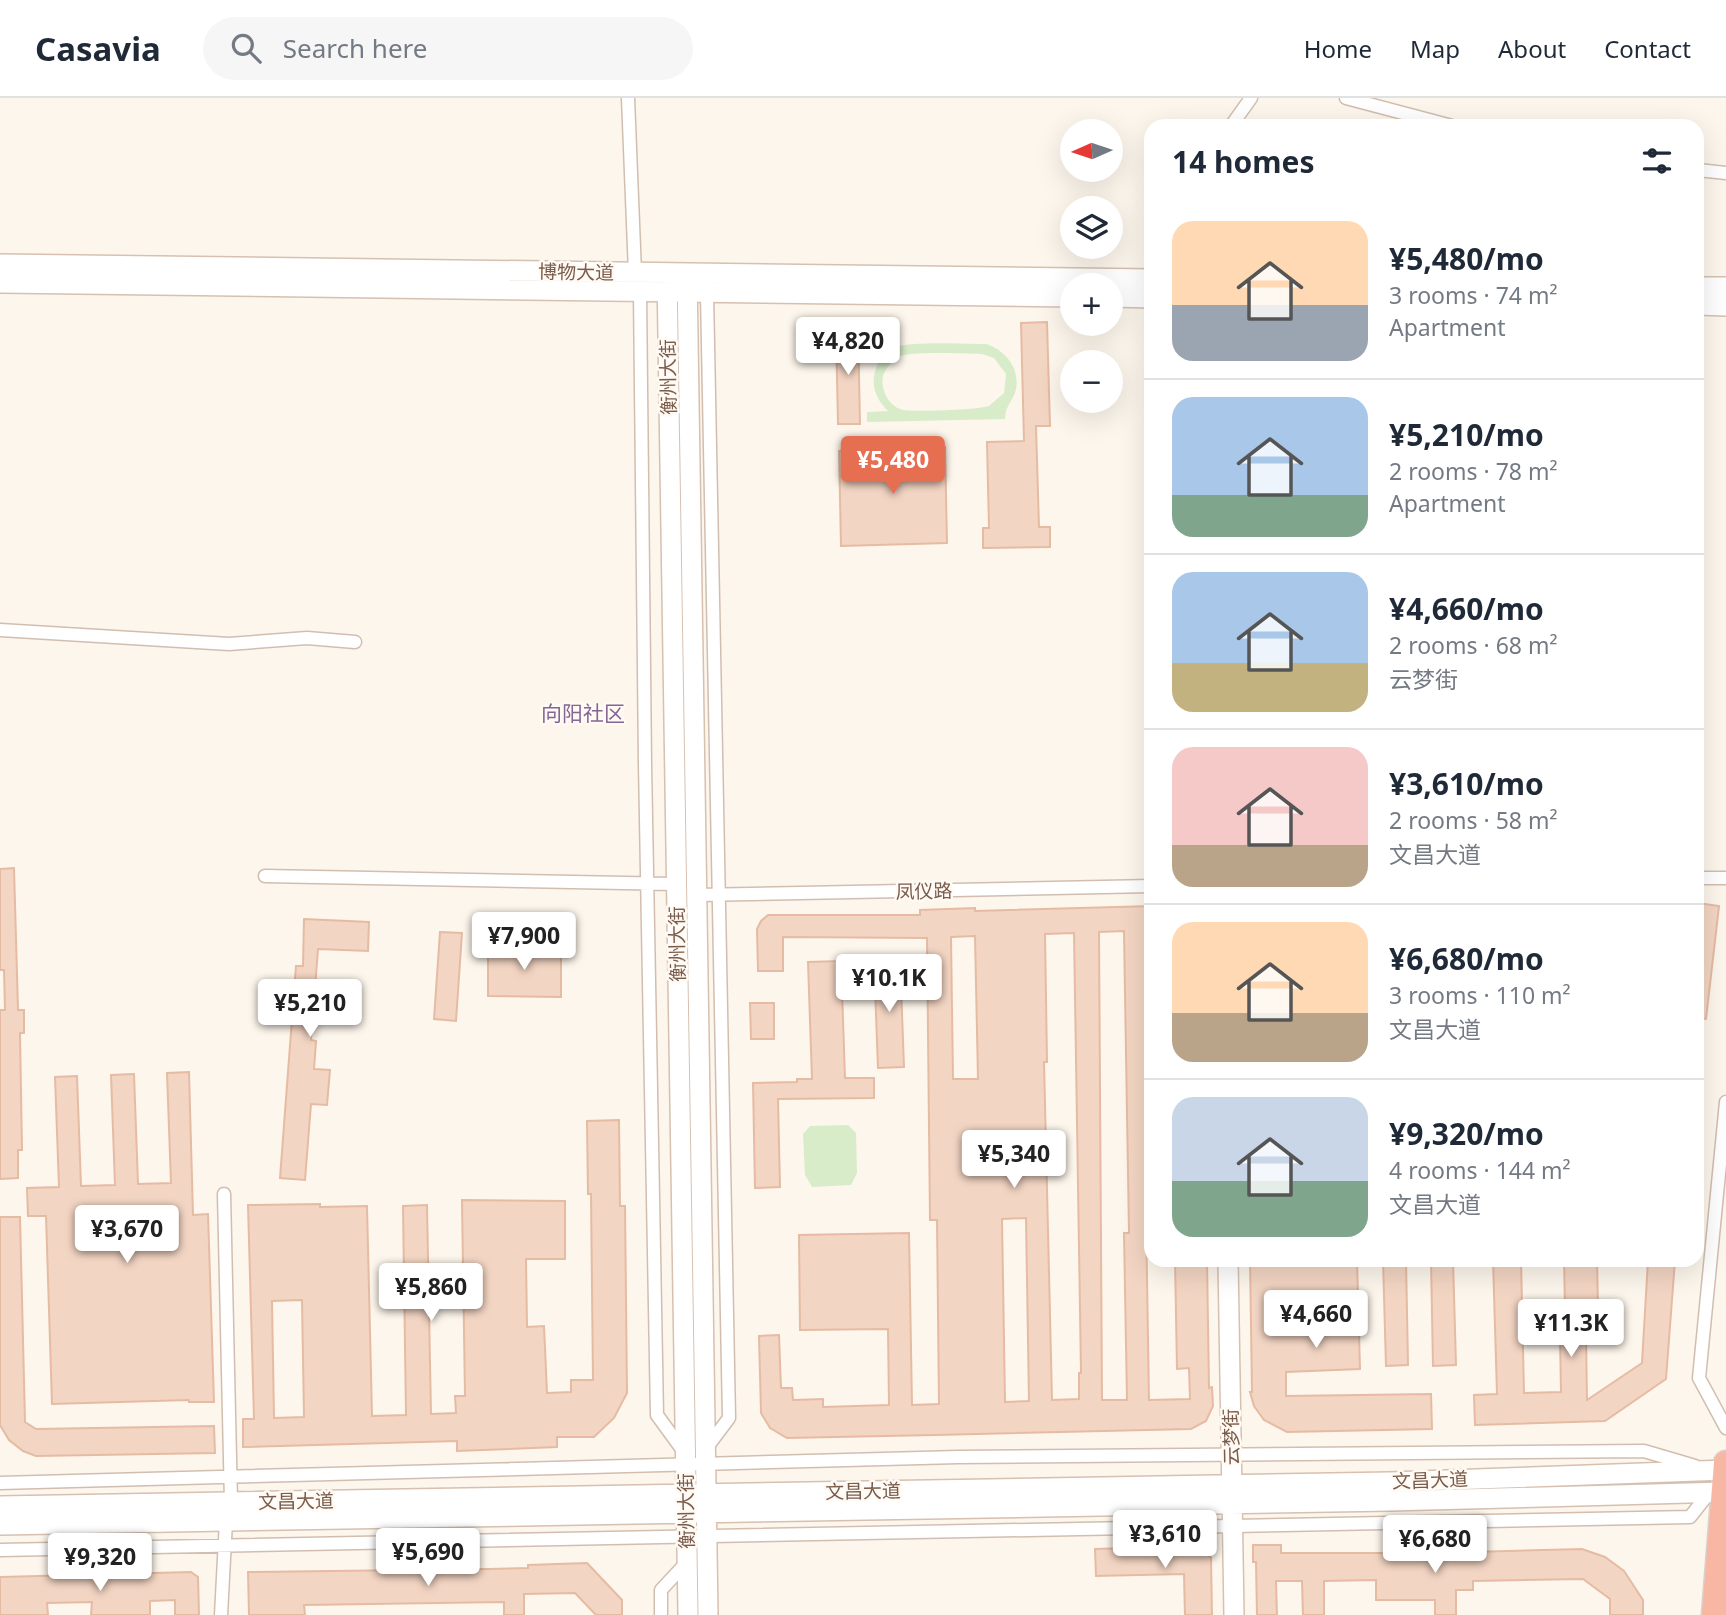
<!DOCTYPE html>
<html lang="en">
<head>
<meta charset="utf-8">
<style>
  :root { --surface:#fff; --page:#f6f6f7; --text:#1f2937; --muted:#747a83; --line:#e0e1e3; --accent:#e76f51 }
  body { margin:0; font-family:"Noto Sans","Noto Sans SC",sans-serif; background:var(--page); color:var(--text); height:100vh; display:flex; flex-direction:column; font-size:26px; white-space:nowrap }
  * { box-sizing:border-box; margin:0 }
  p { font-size:23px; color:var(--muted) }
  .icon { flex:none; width:38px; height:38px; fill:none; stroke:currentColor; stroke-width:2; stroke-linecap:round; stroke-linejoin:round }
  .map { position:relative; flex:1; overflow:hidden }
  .side { position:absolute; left:1144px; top:21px; width:560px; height:1148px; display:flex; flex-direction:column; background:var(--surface); border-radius:21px; box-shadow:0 7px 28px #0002 }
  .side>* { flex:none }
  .needle { width:46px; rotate:267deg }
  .buttons { position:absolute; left:1060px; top:21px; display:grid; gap:14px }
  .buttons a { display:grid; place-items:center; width:63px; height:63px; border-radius:50%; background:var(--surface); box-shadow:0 7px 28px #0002; font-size:35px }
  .price { position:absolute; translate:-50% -60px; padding:0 16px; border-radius:7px; background:#fff; color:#222; font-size:23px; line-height:46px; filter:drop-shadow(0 2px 4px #0008) }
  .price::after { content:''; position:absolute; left:50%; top:42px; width:21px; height:16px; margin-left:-10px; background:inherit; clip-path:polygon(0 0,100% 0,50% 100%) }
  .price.current { background:var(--accent); color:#fff }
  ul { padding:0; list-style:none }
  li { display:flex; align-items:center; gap:21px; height:175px; padding:0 28px }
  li+li { border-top:2px solid var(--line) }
  li span { display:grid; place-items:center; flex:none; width:196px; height:140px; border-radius:21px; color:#555 }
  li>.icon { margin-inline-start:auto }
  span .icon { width:84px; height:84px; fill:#fffc; stroke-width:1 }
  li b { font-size:30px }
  h2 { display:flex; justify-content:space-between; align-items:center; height:84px; padding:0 28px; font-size:30px }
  header { display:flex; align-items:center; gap:42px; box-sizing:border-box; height:98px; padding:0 35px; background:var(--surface); border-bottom:2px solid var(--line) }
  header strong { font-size:33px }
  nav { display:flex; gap:38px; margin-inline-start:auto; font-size:24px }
  .search { width:490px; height:63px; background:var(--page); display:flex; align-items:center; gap:18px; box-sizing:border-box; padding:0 24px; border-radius:38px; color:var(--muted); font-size:26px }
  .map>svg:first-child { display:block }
  .green { fill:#d8ecc9; fill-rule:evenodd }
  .building { fill:#f3d5c3; stroke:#e6bba3; stroke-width:2; fill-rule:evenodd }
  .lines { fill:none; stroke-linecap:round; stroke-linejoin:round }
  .street-casing { stroke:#d1beb0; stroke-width:15 }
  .secondary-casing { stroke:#d6c0b0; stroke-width:22 }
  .highway-casing { stroke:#dad1cd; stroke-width:27 }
  .street { stroke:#fff; stroke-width:12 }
  .secondary { stroke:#fff; stroke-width:19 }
  .highway { stroke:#f7b7a3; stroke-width:24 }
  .labels { text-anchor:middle; stroke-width:5; stroke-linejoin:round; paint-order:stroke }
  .street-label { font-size:19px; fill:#7a5c4d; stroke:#fffaf3 }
  .neighbourhood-label { font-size:21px; fill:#846695; stroke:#fffaf3 }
</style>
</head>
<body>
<header>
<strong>Casavia</strong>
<div class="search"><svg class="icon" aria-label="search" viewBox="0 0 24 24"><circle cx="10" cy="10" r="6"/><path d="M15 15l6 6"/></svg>Search here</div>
<nav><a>Home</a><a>Map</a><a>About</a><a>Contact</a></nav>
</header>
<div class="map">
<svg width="1726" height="1517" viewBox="0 0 1726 1517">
  <rect width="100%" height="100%" fill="#fdf6ec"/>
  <path class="green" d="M986,246C1006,252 1022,272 1015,295C1011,305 1005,309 1005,321L867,324V314L888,313C879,304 872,293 874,279C875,266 884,254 896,249C912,243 966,246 986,246ZM982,256L994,260L1006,276L1004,295L989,308C977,312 915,314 903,312C889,309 880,291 883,278C886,270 892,261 901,258C917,253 963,256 982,256Z
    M848,1027L856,1035L857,1075L851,1087L812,1089L805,1077L803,1036L810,1028Z"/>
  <path class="building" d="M1047,224L1050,328H1036L1039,429H1050V449L983,450V430H989L987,344L1024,343L1021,225Z
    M858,231L860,326H838L836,232Z
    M880,349H945L947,445L841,448L839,353L880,352Z
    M14,770L18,912H24V935H20L22,1052H18V1080L0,1081V912H5L4,872H0V771Z
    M1698,805L1719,808L1706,921L1698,920Z
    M1152,808V832H1147L1151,1119H1146L1149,1302L1190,1301L1189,1270L1177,1271L1175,1162H1207L1209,1290L1212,1289L1213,1308L1206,1323L1191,1331L935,1337L787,1340L770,1330L761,1315L759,1238L779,1237L781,1290H792L793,1302L823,1301V1309L889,1307L888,1231L800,1232L799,1137L909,1135L912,1307L939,1306L937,1122H930L927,840L783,839V873H758L757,831L761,823L768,817H920V812L975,810V813ZM1124,833L1129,1135H1124L1127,1302H1102L1099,834ZM1074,835L1081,1275H1079V1301L1052,1302L1044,964H1047L1045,836ZM975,838L978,981H953L951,839ZM1026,1120L1029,1303L1005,1304L1002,1121Z
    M304,821L369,824L368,853L318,851L311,942L316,943L314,971L330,972L327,1007L311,1006L305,1082L280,1080L296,868H303Z
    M440,834L462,835L456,923L434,921Z
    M488,848L561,849V899L488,898Z
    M900,861L904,969L878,970L874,862Z
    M841,863L845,980H874V1000L778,1001L780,1089L755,1090L753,985L797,984V981H812L808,864Z
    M750,905H774V941H751Z
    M189,974L193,1117L208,1116L214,1304H189V1302L52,1306L46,1118H28L27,1090L59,1089L55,979L77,978L81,1088L115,1087L111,977L134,976L138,1086L171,1085L167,975Z
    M619,1022L620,1108H625L627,1295L614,1320L594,1339H557V1349L457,1353V1343L243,1349V1321H254L248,1107L320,1106V1109L367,1108L372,1318L406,1317L403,1108L427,1107L431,1316L456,1315L455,1298H465L462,1102L565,1103V1161H526L527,1229L544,1228L547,1295L571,1294V1282H593L591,1096H588L587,1023ZM302,1202L304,1319L274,1320L272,1203Z
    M0,1119H20L25,1324L36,1331L214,1328L215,1355L36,1358L23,1353L9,1342L0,1327Z
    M1250,1162H1357L1360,1271L1286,1274V1298L1431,1296L1432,1331L1287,1334L1264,1322L1254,1308L1250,1294H1252Z
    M1383,1162H1406L1408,1267L1386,1268Z
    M1431,1162H1453L1456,1267L1433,1268Z
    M1493,1162H1521L1524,1295L1561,1294L1560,1238H1586L1587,1302L1642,1265L1648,1162H1675L1666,1281L1605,1323L1475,1327L1474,1297L1497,1296Z
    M1564,1162H1597L1598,1209L1565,1210Z
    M1253,1447H1281V1455H1435L1582,1451L1605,1459L1624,1473L1643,1502V1517H1610V1501L1583,1481L1473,1483V1492H1456V1517H1435V1502H1376V1482L1324,1483V1517H1303L1302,1483H1276L1277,1517H1257L1256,1464H1253Z
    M1200,1448L1211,1460L1212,1517H1185L1184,1476L1096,1478L1095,1451Z
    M587,1465L622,1502V1517H596L575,1495L524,1496V1517H504V1504L304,1507L305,1517H249L248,1474L488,1471L528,1470V1467Z
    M191,1474L198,1479L199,1517H175V1502L150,1503V1517H91L92,1504L47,1505L48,1517H0V1479Z"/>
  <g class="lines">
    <defs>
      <path id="street" d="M628,0L635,175
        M1346,0L1452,28
        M1231,28L1251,0
        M1698,72L1726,75
        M640,194L645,666L657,1317L684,1354
        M0,532L229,546L307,540L355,544
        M265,778L676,786
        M1698,780H1726
        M696,797L1152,788
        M1726,1004L1699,1280L1726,1330
        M224,1096L231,1404
        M705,1352L729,1320L707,195
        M0,1385L958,1359L1644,1353L1695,1368
        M0,1452L1690,1419L1709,1395
        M221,1517L226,1423
        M661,1517V1492L687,1464"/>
      <path id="secondary" d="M0,166L1152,181
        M667,175L688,1517
        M687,176L708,1517
        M0,185L1073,199
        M1698,189H1726
        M1111,199L1152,200
        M1698,207L1726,208
        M1228,1162L1234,1517
        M0,1408L1390,1384L1726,1372
        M0,1427L1391,1403L1726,1394"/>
      <path id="highway" d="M1714,1517L1726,1365"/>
    </defs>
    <use href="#street" class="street-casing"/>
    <use href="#secondary" class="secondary-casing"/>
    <use href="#highway" class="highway-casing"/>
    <use href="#street" class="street"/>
    <use href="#secondary" class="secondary"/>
    <use href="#highway" class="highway"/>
  </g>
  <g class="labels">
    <g class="street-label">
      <text transform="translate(576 174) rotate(1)" y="7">博物大道</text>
      <text transform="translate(668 279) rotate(-91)" y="7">衡州大街</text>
      <text transform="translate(924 793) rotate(-1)" y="7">凤仪路</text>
      <text transform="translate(677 846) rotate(-91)" y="7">衡州大街</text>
      <text transform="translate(1231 1339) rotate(-91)" y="7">云梦街</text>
      <text transform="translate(1430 1382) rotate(-2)" y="7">文昌大道</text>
      <text transform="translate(863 1393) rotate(-1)" y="7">文昌大道</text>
      <text transform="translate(296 1403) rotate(-1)" y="7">文昌大道</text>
      <text transform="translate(686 1413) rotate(-91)" y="7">衡州大街</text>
    </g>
    <g class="neighbourhood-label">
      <text x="583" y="623">向阳社区</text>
    </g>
  </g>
</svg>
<div class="buttons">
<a><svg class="needle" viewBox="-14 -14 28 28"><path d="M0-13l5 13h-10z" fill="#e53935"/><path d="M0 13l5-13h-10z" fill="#747a83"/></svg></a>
<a><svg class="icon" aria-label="layers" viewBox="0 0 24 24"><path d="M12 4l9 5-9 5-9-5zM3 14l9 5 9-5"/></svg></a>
<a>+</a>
<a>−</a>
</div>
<b class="price" style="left:848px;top:279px">¥4,820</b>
<b class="price current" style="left:893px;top:398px">¥5,480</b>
<b class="price" style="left:524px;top:874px">¥7,900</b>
<b class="price" style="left:889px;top:916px">¥10.1K</b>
<b class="price" style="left:310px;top:941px">¥5,210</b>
<b class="price" style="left:1014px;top:1092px">¥5,340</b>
<b class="price" style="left:127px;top:1167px">¥3,670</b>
<b class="price" style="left:431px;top:1225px">¥5,860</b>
<b class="price" style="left:1316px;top:1252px">¥4,660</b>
<b class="price" style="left:1571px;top:1261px">¥11.3K</b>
<b class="price" style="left:1165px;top:1472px">¥3,610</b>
<b class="price" style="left:1435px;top:1477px">¥6,680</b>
<b class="price" style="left:428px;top:1490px">¥5,690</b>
<b class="price" style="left:100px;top:1495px">¥9,320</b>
<section class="side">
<h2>14 homes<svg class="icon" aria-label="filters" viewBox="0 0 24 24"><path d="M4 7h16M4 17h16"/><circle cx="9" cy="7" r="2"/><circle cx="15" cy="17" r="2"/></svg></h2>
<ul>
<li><span style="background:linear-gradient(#ffd9b3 60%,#9aa5b1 0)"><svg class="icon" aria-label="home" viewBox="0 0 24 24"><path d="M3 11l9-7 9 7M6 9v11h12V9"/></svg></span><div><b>¥5,480/mo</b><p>3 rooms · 74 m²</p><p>Apartment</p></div></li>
<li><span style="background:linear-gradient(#a9c7e8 70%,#7fa58c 0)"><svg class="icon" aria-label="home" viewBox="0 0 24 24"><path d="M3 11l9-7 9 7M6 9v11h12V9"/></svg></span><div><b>¥5,210/mo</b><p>2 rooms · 78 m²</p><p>Apartment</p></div></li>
<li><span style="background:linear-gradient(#a9c7e8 65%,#c2b280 0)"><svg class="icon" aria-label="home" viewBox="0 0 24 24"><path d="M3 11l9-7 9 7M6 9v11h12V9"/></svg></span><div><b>¥4,660/mo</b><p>2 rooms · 68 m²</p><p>云梦街</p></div></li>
<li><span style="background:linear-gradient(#f6c9c9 70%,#b9a48a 0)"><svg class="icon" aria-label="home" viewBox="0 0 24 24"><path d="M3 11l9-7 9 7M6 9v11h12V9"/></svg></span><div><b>¥3,610/mo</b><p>2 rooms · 58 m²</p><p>文昌大道</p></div></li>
<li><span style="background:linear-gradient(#ffd9b3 65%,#b9a48a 0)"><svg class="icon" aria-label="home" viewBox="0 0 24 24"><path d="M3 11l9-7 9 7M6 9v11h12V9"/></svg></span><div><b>¥6,680/mo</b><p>3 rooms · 110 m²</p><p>文昌大道</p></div></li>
<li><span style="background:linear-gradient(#c9d6e8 60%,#7fa58c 0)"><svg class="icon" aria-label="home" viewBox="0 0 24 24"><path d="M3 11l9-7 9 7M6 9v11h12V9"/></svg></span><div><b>¥9,320/mo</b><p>4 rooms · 144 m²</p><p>文昌大道</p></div></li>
</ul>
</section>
</div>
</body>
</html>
